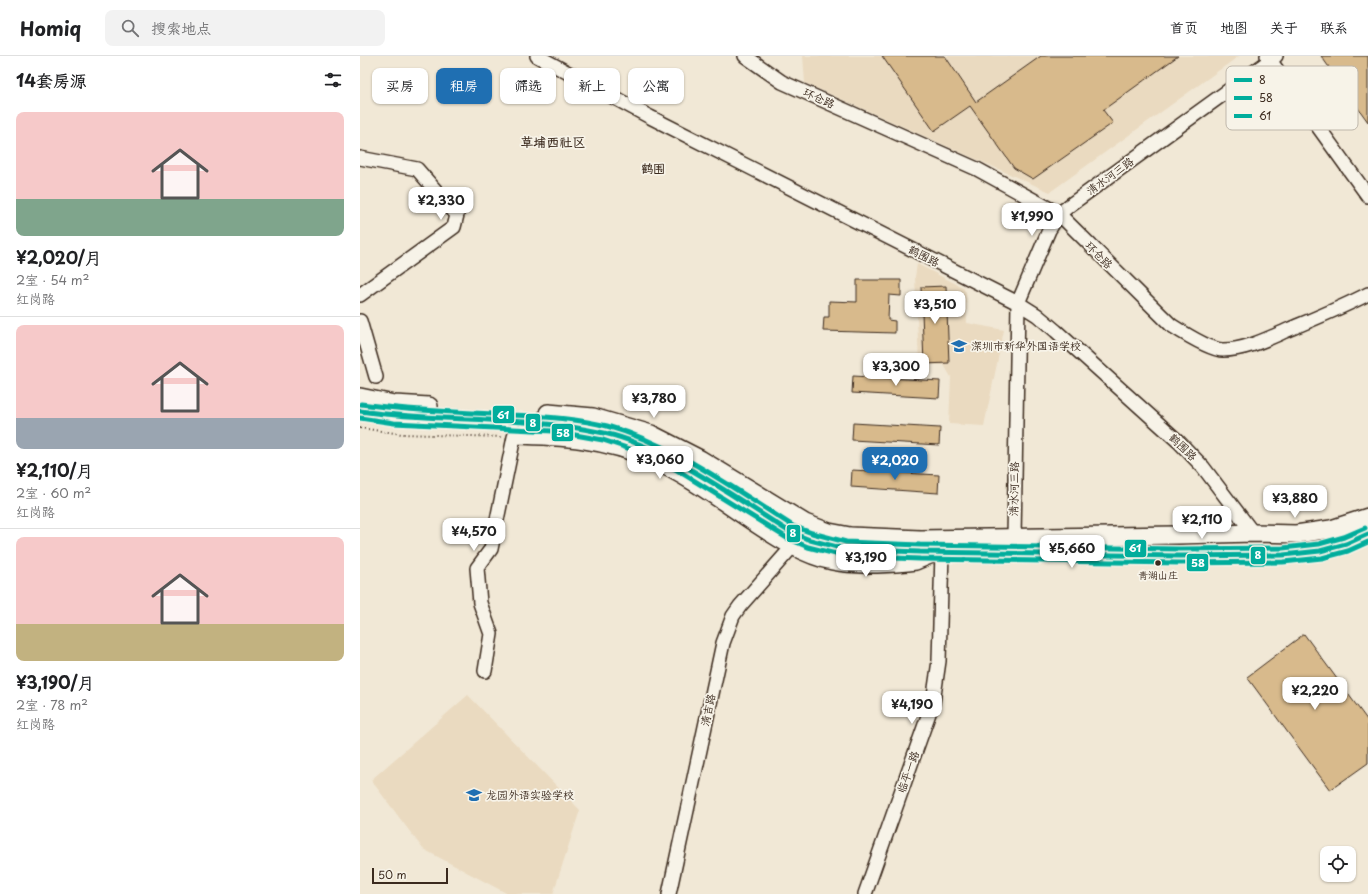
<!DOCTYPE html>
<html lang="zh">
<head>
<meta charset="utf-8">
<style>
  :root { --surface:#fff; --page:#f2f2f2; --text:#202124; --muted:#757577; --line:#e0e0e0; --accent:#1f6fb2 }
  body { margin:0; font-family:"Playpen Sans","LXGW WenKai TC",sans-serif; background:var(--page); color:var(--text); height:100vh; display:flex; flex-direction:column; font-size:15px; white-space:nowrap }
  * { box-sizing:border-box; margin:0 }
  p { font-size:13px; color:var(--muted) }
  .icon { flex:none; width:22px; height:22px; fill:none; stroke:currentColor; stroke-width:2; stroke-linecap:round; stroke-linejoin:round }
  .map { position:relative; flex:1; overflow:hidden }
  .side { display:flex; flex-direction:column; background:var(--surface); width:360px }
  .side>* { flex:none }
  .hud { position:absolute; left:12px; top:12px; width:380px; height:36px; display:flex; gap:8px }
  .controls { position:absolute; left:960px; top:790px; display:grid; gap:8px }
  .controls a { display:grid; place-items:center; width:36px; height:36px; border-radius:8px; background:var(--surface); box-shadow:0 1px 3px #0004; font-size:20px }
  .scale { position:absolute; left:12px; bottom:10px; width:76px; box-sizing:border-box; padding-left:4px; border:2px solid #3b2a1e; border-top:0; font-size:11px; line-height:14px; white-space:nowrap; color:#3b2a1e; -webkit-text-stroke:3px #f7f3e8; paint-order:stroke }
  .price { position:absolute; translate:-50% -34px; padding:0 9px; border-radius:8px; background:#fff; color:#222; font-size:13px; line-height:26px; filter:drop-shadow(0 1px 2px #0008) }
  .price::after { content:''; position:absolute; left:50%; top:24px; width:12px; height:9px; margin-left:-6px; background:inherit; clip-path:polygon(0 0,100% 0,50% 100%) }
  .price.current { background:var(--accent); color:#fff }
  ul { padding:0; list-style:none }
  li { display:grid; align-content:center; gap:8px; height:212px; padding:0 16px }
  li+li { border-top:1px solid var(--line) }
  li span { display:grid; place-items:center; height:124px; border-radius:8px; color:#555 }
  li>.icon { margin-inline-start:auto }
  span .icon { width:72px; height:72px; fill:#fffc; stroke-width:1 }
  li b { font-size:17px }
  h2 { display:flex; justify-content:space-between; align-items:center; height:48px; padding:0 16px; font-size:17px }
  .pill { padding:0 14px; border-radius:8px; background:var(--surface); box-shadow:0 1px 3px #0004; font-size:14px; line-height:36px }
  .pill.current { background:var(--accent); color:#fff }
  header { display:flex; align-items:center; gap:24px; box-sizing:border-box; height:56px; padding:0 20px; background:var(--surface); border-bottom:1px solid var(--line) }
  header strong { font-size:19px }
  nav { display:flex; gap:22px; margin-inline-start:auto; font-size:14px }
  .search { width:280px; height:36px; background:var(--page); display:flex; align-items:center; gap:10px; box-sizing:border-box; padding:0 14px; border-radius:8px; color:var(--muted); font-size:15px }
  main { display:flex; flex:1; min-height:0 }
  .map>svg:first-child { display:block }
  .built { fill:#eadac0 }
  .building { fill:#d8ba8c; stroke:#3b2a1e }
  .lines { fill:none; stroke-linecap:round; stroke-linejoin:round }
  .minor-casing { stroke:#3b2a1e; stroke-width:16 }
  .major-casing { stroke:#3b2a1e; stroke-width:20 }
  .path { stroke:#3b2a1e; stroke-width:2; stroke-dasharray:1 3; stroke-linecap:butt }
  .minor { stroke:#f7f3e8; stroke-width:13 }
  .major { stroke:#f7f3e8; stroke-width:17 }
  .bus-1-casing { stroke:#f7f3e8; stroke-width:8 }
  .bus-2-casing { stroke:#f7f3e8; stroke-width:8 }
  .bus-3-casing { stroke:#f7f3e8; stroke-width:8 }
  .bus-1 { stroke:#01ad9c; stroke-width:5 }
  .bus-2 { stroke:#01ad9c; stroke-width:5 }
  .bus-3 { stroke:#01ad9c; stroke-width:5 }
  .bus-dot { fill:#3b2a1e; stroke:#f7f3e8; stroke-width:1.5 }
  .labels { text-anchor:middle; stroke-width:3.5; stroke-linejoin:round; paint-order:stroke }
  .bus-label { font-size:10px; fill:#3b2a1e; stroke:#f7f3e8 }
  .street-label { font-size:11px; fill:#3b2a1e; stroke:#f7f3e8 }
  .poi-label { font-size:11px; fill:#3b2a1e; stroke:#f7f3e8; text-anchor:start }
  .neighbourhood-label { font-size:12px; font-weight:bold; fill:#3b2a1e; stroke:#f7f3e8 }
  .quarter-label { font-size:13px; font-weight:bold; fill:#3b2a1e; stroke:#f7f3e8 }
  .key { fill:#f7f3e8; stroke:#bfb7ab; stroke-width:1 }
  .key-label { font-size:11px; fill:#3b2a1e }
  .line-badge { stroke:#f7f3e8; stroke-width:1.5 }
  .badge-label { font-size:11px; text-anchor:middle; font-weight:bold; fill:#fff }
</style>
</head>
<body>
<header>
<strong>Homiq</strong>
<div class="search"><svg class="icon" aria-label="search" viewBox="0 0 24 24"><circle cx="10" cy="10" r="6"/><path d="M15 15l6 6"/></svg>搜索地点</div>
<nav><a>首页</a><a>地图</a><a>关于</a><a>联系</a></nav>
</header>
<main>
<section class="side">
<h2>14套房源<svg class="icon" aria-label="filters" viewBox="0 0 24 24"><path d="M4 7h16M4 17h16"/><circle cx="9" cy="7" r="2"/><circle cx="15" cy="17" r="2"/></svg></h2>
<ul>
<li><span style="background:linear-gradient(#f6c9c9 70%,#7fa58c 0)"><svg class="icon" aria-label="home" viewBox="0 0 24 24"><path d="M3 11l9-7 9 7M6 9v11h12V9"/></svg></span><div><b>¥2,020/月</b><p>2室 · 54 m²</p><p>红岗路</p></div></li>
<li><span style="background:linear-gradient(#f6c9c9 75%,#9aa5b1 0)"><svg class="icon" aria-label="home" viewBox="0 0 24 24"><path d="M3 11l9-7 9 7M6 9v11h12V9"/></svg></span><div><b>¥2,110/月</b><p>2室 · 60 m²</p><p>红岗路</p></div></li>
<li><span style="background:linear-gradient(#f6c9c9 70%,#c2b280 0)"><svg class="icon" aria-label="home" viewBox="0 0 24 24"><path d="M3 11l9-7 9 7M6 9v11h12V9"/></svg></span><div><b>¥3,190/月</b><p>2室 · 78 m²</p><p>红岗路</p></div></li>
</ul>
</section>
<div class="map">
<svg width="1008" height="838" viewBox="0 0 1008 838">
  <rect width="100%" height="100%" fill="#f1e8d6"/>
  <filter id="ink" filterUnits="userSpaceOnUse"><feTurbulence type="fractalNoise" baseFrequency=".025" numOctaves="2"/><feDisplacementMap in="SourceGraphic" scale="8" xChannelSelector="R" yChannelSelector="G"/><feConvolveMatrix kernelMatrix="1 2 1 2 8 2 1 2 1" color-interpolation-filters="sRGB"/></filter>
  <g filter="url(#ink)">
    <path class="built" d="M443,0H879L690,136L445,27Z
      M557,208L602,231L606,236L607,267L644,274L624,370L589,368L591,321L584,309H561L559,306L555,221Z
      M108,639L220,754L193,838H148L63,793L11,724Z"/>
    <path class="building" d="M522,0H585L616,46L681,0H818L743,54L753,67L673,123L654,112L610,50L574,75Z
      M961,0H1008V66Z
      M497,224H541V240L529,239L528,264L535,265V277L463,275L464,261H469V245L497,246Z
      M586,230L589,307L564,308L561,231Z
      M493,320L580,325L579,342L492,337Z
      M493,367L580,372L579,389L492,384Z
      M492,414L579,419L578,437L491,431Z
      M944,578L1008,665V707L970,734L887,621Z"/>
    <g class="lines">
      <defs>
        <path id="minor" d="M177,0L290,61L658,247L677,259L696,275L819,386L843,411L893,477
          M385,0L422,26L617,113L699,158L811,269C822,276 850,294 863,294C886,294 909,282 930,273C956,262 983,251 1008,238
          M907,0L1008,140
          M0,102L57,113L97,159L94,171L0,239
          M0,265L16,321
          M654,482L658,247L689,174L699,158L710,149L916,0
          M125,615L131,578L120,547L117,512L131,493L154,381C201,382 246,385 290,405C327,421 360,446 393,468C417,484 443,501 472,507C497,512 523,510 548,508L556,507L582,496L579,605L573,646L505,838
          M309,838L363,587L373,560L380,550L432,491"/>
        <path id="major" d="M0,341L34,348L69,350
          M0,355L34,360L194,368L245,377L288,392L320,408L430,476L450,484L485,493L560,496L820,500L923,499L960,495L986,488L1008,478
          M188,357L233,361L291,378L340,403L445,467L469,476L490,480L560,483L818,479L893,477L936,478L971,473L1008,461"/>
      </defs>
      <use href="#minor" class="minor-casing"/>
      <use href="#major" class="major-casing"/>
      <path class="path" d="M0,372L42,378L142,381"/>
      <use href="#minor" class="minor"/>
      <use href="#major" class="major"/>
      <defs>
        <path id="bus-1" d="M0,355C81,367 164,359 244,377C307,391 375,442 430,476L450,484L485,493L560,496L820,500L923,499L960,495L986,488L1008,478"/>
        <path id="bus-2" d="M0,362L34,367L193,375L243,384L285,398L317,414L427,482L448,491L484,500L560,503L820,507L923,506L962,502L988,495L1008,486"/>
        <path id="bus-3" d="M1,348C50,355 99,356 149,359C181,360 215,362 247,370C315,389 374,433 433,470L452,477L486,486L560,489L820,493L923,492L959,488L984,481L1005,472"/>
      </defs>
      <use href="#bus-1" class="bus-1-casing"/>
      <use href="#bus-2" class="bus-2-casing"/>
      <use href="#bus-3" class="bus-3-casing"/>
      <use href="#bus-1" class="bus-1"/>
      <use href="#bus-2" class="bus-2"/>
      <use href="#bus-3" class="bus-3"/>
    </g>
  </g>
  <defs>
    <symbol id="school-bare" viewBox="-9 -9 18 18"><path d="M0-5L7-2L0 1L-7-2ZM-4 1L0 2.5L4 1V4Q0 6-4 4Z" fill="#1f6fb2" stroke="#f7f3e8" stroke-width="2.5" paint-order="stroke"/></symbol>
  </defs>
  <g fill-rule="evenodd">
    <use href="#school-bare" x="588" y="279" width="22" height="22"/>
    <use href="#school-bare" x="103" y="728" width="22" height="22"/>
  </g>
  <circle class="bus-dot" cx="798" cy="507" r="3.5"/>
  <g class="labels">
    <g class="bus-label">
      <text x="798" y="523">青湖山庄</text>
    </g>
    <g class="street-label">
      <text transform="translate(459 42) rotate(24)" y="4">环仓路</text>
      <text transform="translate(750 120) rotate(-36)" y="4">清水河三路</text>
      <text transform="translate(739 199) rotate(45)" y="4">环仓路</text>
      <text transform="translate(564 200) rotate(27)" y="4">鹤围路</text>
      <text transform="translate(823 391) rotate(44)" y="4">鹤围路</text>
      <text transform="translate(654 433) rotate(-89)" y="4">清水河三路</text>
      <text transform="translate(348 654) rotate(-78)" y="4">清吉路</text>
      <text transform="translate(548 716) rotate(-70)" y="4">临平一路</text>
    </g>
    <g class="poi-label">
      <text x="611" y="294">深圳市新华外国语学校</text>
      <text x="126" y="743">龙园外语实验学校</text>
    </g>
    <g class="neighbourhood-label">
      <text x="293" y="117">鹤围</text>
    </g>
    <g class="quarter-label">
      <text x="193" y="91">草埔西社区</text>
    </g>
  </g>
  <rect x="866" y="10" width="132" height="64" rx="6" class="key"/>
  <rect x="874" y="22" width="18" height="4" fill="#01ad9c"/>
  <rect x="874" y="40" width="18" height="4" fill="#01ad9c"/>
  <rect x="874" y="58" width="18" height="4" fill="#01ad9c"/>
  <g class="key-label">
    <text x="899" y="28">8</text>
    <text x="899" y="46">58</text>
    <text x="899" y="64">61</text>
  </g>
  <g class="line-badge">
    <rect x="132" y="349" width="23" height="19" rx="4" fill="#01ad9c"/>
    <rect x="165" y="357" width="16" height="19" rx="4" fill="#01ad9c"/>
    <rect x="191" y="367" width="23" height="19" rx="4" fill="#01ad9c"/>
    <rect x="426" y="468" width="15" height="19" rx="4" fill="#01ad9c"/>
    <rect x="764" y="483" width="23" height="19" rx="4" fill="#01ad9c"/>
    <rect x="890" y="490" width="16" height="19" rx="4" fill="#01ad9c"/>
    <rect x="826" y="497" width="23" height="19" rx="4" fill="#01ad9c"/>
  </g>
  <g class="badge-label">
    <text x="143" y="363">61</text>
    <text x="173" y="371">8</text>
    <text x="203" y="381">58</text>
    <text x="433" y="481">8</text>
    <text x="775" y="496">61</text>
    <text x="898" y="503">8</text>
    <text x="838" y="511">58</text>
  </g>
</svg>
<div class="controls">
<a><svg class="icon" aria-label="locate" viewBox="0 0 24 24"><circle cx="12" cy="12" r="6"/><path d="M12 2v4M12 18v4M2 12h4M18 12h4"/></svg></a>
</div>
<div class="scale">50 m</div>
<b class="price" style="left:81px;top:165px">¥2,330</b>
<b class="price" style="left:672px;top:181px">¥1,990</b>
<b class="price" style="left:575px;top:269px">¥3,510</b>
<b class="price" style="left:536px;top:331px">¥3,300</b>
<b class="price" style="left:294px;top:363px">¥3,780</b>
<b class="price" style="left:300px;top:424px">¥3,060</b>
<b class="price current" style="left:535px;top:425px">¥2,020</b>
<b class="price" style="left:935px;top:463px">¥3,880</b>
<b class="price" style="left:842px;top:484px">¥2,110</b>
<b class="price" style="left:114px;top:496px">¥4,570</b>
<b class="price" style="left:712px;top:513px">¥5,660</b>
<b class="price" style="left:506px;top:522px">¥3,190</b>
<b class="price" style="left:955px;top:655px">¥2,220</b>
<b class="price" style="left:552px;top:669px">¥4,190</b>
<div class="hud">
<a class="pill">买房</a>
<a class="pill current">租房</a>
<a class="pill">筛选</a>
<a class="pill">新上</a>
<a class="pill">公寓</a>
</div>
</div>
</main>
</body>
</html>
